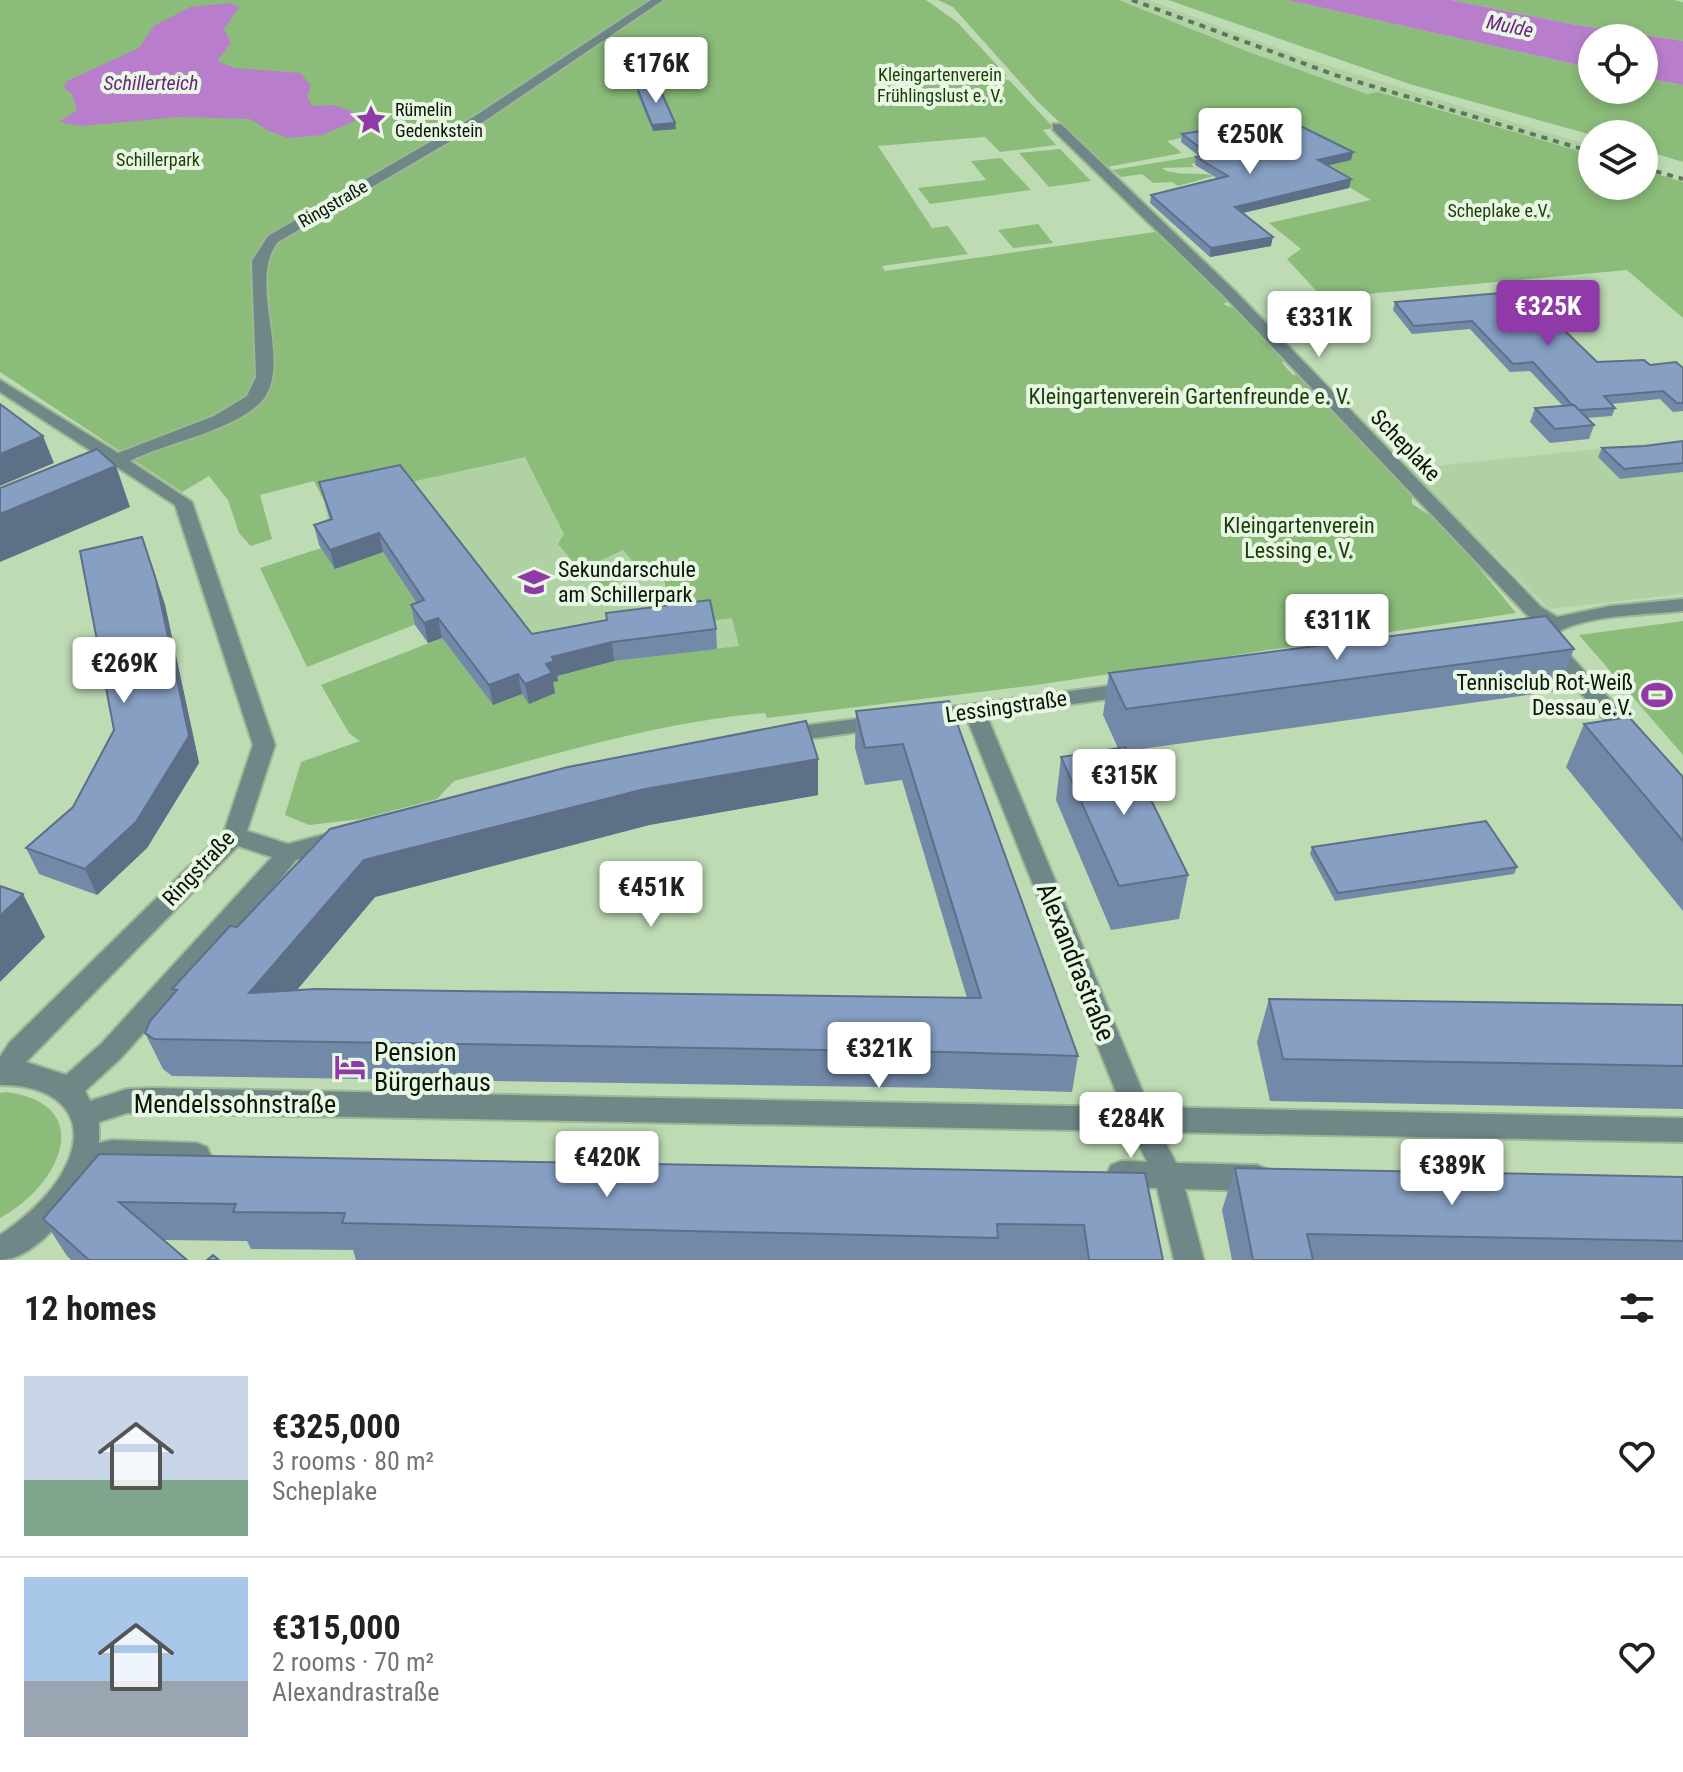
<!DOCTYPE html>
<html lang="en">
<head>
<meta charset="utf-8">
<style>
  :root { --surface:#fff; --page:#f2f2f2; --text:#202124; --muted:#757577; --line:#e0e0e0; --accent:#8f3aa8 }
  body { margin:0; font-family:"Roboto Condensed",sans-serif; background:var(--page); color:var(--text); height:100vh; display:flex; flex-direction:column; font-size:30px; white-space:nowrap }
  * { box-sizing:border-box; margin:0 }
  p { font-size:26px; color:var(--muted) }
  .icon { flex:none; width:44px; height:44px; fill:none; stroke:currentColor; stroke-width:2; stroke-linecap:round; stroke-linejoin:round }
  .map { position:relative; height:1260px; overflow:hidden }
  .details { display:flex; flex-direction:column; background:var(--surface); flex:1 }
  .details>* { flex:none }
  .fabs { position:absolute; left:1578px; top:24px; display:grid; gap:16px }
  .fabs a { display:grid; place-items:center; width:80px; height:80px; border-radius:50%; background:var(--surface); box-shadow:0 4px 12px #0003; font-size:40px }
  .price { position:absolute; translate:-50% -68px; padding:0 18px; border-radius:8px; background:#fff; color:#222; font-size:26px; line-height:52px; filter:drop-shadow(0 2px 4px #0008) }
  .price::after { content:''; position:absolute; left:50%; top:48px; width:24px; height:18px; margin-left:-12px; background:inherit; clip-path:polygon(0 0,100% 0,50% 100%) }
  .price.active { background:var(--accent); color:#fff }
  ul { padding:0; list-style:none }
  li { display:flex; align-items:center; gap:24px; height:200px; padding:0 24px }
  li+li { border-top:2px solid var(--line) }
  li span { display:grid; place-items:center; flex:none; width:224px; height:160px; border-radius:0px; color:#555 }
  li>.icon { margin-inline-start:auto }
  span .icon { width:96px; height:96px; fill:#fffc; stroke-width:1 }
  li b { font-size:34px }
  h2 { display:flex; justify-content:space-between; align-items:center; height:96px; padding:0 24px; font-size:34px }
  .map>svg:first-child { display:block }
  .built { fill:#afd1a4 }
  .green { fill:#8bbc7a }
  .water { fill:#b97ecb }
  .lines { fill:none; stroke-linecap:round; stroke-linejoin:round }
  .minor-casing { stroke:#9eb795; stroke-width:4 }
  .minor { fill:#708788; fill-rule:evenodd }
  .rail { stroke:#62755c; stroke-width:4; stroke-dasharray:6 6; stroke-linecap:butt }
  .wall { fill:#7389a8 }
  .shaded-wall { fill:#5e6f88 }
  .building { fill:#869fc3; stroke:#5e6f88; stroke-width:2 }
  .labels { text-anchor:middle; stroke-width:8; stroke-linejoin:round; paint-order:stroke }
  .far-park-label { font-size:18px; fill:#193f07; stroke:#e8f7e3 }
  .far-poi-label { font-size:18px; fill:#0b1508; stroke:#e8f7e3; text-anchor:start }
  .far-street-label { font-size:18px; fill:#0b1508; stroke:#e8f7e3 }
  .far-water-label { font-size:20px; font-style:italic; fill:#6c2480; stroke:#e8f7e3 }
  .park-label { font-size:22px; fill:#193f07; stroke:#e8f7e3 }
  .street-label { font-size:22px; fill:#0b1508; stroke:#e8f7e3 }
  .poi-label { font-size:22px; fill:#0b1508; stroke:#e8f7e3; text-anchor:start }
  .near-street-label { font-size:26px; fill:#0b1508; stroke:#e8f7e3 }
  .near-poi-label { font-size:26px; fill:#0b1508; stroke:#e8f7e3; text-anchor:start }
</style>
</head>
<body>
<div class="map">
<svg width="1683" height="1260" viewBox="0 0 1683 1260">
  <rect width="100%" height="100%" fill="#bedbb4"/>
  <path class="built" d="M1119,0H1149L1303,58L1592,146V164L1367,94L1246,51Z
    M639,434L667,604L736,594L750,645L555,693L529,704L521,695L493,705L443,638L428,643L415,625L428,620L335,569L324,501L526,456L531,468Z
    M1683,440V594L1549,609L1408,469Z"/>
  <path class="green" d="M0,0H926L957,22L1007,76L1002,78L1010,81L1054,128L1043,130L1056,145L1000,152L985,137L878,146L932,228L948,226L968,254L882,266L885,271L1162,231L1230,301L1223,304L1238,310L1285,360L1282,363L1293,375L1299,374L1412,495V504L1442,523L1516,613L1036,685L767,718L765,713C659,722 557,754 454,781L437,799L361,819L309,825L285,815L301,762L360,741L349,733L321,685L442,638L493,705L549,684L555,677L614,661L739,646L732,618L675,625L661,568H653L600,589L592,580L607,574L611,578L638,567L623,550L580,570L558,544L564,534L525,457L324,501L314,481L260,495L272,539L251,546L239,533L228,500L209,476L182,492L0,372Z
    M938,0H1119L1246,51L1367,94L1378,92L1592,155V186H1644V170L1683,182V318L1627,270L1323,298L1287,259L1301,249L1269,223L1371,200L1327,174L1219,129L1167,141L1182,153L1107,167L1037,101L953,7Z
    M1168,0H1287L1592,68V90H1644V78L1683,85V162L1644,150V134L1592,135L1413,85Z
    M1451,0H1674L1683,2V41L1571,24Z
    M1060,149L1091,181L1049,187L1019,153Z
    M1215,153L1218,158L1191,164L1194,167L1162,168C1172,177 1200,171 1214,176L1178,186L1172,182L1153,183L1142,174L1121,177L1112,170Z
    M1001,158L1031,190L930,204L918,188L986,180L971,161Z
    M1038,224L1053,243L1013,248L998,230Z
    M321,548L336,569L383,552L429,619L307,667L260,568Z
    M1683,621V755L1579,635Z
    M6,1092C99,1104 59,1187 0,1218V1093Z"/>
  <path class="water" d="M1287,0H1451L1571,24L1683,41V85L1644,78V38H1592V68Z
    M230,3L239,7L224,29L231,43L217,61L235,68L300,73L311,85L307,96L312,106L333,105L354,112L355,121L322,135L288,138L267,130L250,119L178,117L82,126L59,122L77,110L72,94L64,88L67,81L139,48L154,26L190,7Z"/>
  <g class="lines">
    <defs>
      <path id="minor" d="M651,0H663L483,122L278,242C245,282 296,367 260,403C230,432 168,442 130,461L192,502L275,745L247,831L288,844L341,830L349,833L353,839L349,845L296,860L271,891L120,1059L85,1091L90,1101L127,1089L153,1088L1122,1107L967,719L928,724L917,717L928,710L1130,683L1140,690L1137,695L987,716L1149,1107L1683,1118V1142L1160,1132L1176,1163L1257,1165L1267,1169L1271,1178L1267,1187L1257,1191L1185,1189L1204,1260H1174L1157,1188L1121,1187L1111,1183L1107,1174L1111,1165L1121,1161L1147,1162L1132,1131L127,1113L99,1122V1143L112,1140L197,1143L207,1147L211,1156L207,1165L197,1169L112,1166L92,1170C80,1202 37,1260 0,1260V1235C22,1220 43,1202 58,1180C96,1122 62,1084 0,1085V1057L9,1043L224,832L253,745L175,505L117,467L95,478H83L80,474L105,460L0,392V380L118,453L214,416L247,396L256,377L252,261L268,236L475,116ZM238,846L272,857L102,1043L66,1075L26,1062Z
        M1053,124H1061L1236,292L1541,607L1557,617L1610,606L1683,599V611C1647,615 1609,614 1574,625C1561,628 1553,639 1539,636L1536,631L1541,625L1527,615L1226,298L1053,130Z
        M1550,639L1557,641L1641,733L1644,738L1641,743H1625L1543,651L1540,646Z
        M880,716L888,718L891,723L888,728L785,742L777,740L774,735L777,730L785,728Z"/>
    </defs>
    <use href="#minor" class="minor-casing"/>
    <use href="#minor" class="minor"/>
    <path class="rail" d="M1132,0L1335,75L1592,152
      M1644,168L1683,179"/>
  </g>
  <path class="wall" d="M637,87L676,129L653,131L637,93Z
    M1182,134L1353,152L1351,160L1327,166L1351,179L1349,188L1243,213L1271,246L1210,257L1150,203L1151,195L1217,178L1195,165L1196,157L1199,156L1181,142Z
    M1524,291L1597,362L1683,368V411L1673,412L1660,399L1611,404L1615,408L1612,416L1587,418L1594,425L1589,439L1550,443L1530,422L1535,408L1563,406L1530,371L1510,372L1470,329L1412,334L1393,310L1395,302Z
    M1683,441V472L1620,479L1598,457L1602,448L1645,446Z
    M319,482L532,634L716,629L717,649L614,661L557,676L558,681L553,682L555,693L529,704L522,694L493,705L442,638L428,643L415,625L411,605L417,603L383,552L335,569L319,545L314,525L330,520Z
    M151,562L165,605L199,763L147,848L97,895L39,874L26,848L73,807L114,730Z
    M1574,649L1557,691L1127,751L1188,875L1179,919L1111,930L1056,800L1061,757L1118,748L1103,715L1109,673Z
    M949,701L1078,1056L1072,1092L943,1088L172,1076L163,1069L145,1033L174,993L172,989L237,927L818,759V795L649,825L375,897L297,990L967,998L902,780L865,785L855,748L856,711Z
    M1584,724L1683,777V911L1566,767Z
    M1312,847L1517,867L1514,874L1335,901L1310,854Z
    M1269,999L1683,1005V1109L1270,1101L1257,1042Z
    M99,1154L1145,1173L1163,1260H356L353,1250L251,1249L247,1241L164,1240L187,1260H71L67,1256L43,1219Z
    M1235,1168L1683,1177V1260H1232L1222,1210Z"/>
  <path class="shaded-wall" d="M675,123L676,129L653,131L652,125Z
    M1353,152L1351,160L1316,168L1318,160Z
    M1351,179L1349,188L1233,215L1235,207Z
    M1273,237L1271,246L1210,257L1211,248Z
    M43,436L54,463L0,486V454Z
    M116,466L130,507L0,562V514Z
    M379,533L383,552L335,569L330,550Z
    M142,537L165,605L199,763L147,848L97,895L85,869L136,822Z
    M438,618L442,638L428,643L424,623Z
    M612,642L614,661L557,676L558,681L553,682L555,693L529,704L525,684L552,657Z
    M518,674L522,694L493,705L489,685Z
    M818,759V795L649,825L375,897L264,1029L249,993L364,860L645,789Z
    M23,894L45,937L0,982V916Z"/>
  <path class="building" d="M658,85L675,123L652,125L637,87Z
    M1274,113L1353,152L1318,160L1351,179L1235,207L1273,237L1211,248L1151,195L1228,176L1196,157L1208,154L1182,134L1220,128Z
    M1524,291L1597,362L1644,360L1650,365L1676,362L1683,368V403H1677L1663,391L1604,396L1615,408L1579,410L1574,405H1572L1533,362L1513,364L1472,321L1414,326L1395,302Z
    M0,404L43,436L0,454Z
    M1574,405L1594,425L1555,429L1535,408Z
    M1683,441V463L1624,469L1602,448L1645,446Z
    M97,449L116,466L0,514V488Z
    M400,465L532,634L607,620L606,613L710,600L716,629L612,642L552,657L554,661L546,664L552,673L525,684L518,674L489,685L438,618L424,623L411,605L424,600L379,533L330,550L314,525L332,519L319,482Z
    M142,537L156,580L189,736L136,822L85,869L26,848L73,807L114,730L80,551Z
    M1546,616L1574,649L1126,709L1109,673Z
    M949,701L1078,1056L946,1052L154,1039L145,1033L150,1021L177,990L172,989L230,926L237,927L330,829L568,767L806,721L818,759L645,789L364,860L249,993L316,989L981,998L903,744L865,748L856,711Z
    M1629,717L1683,777V841L1584,724Z
    M1125,747L1188,875L1119,886L1061,757Z
    M1486,821L1517,867L1338,893L1312,847Z
    M0,886L23,894L0,916Z
    M1269,999L1683,1005V1066L1283,1059Z
    M99,1154L1145,1173L1163,1260H1089L1084,1225L997,1224L998,1238L342,1223L345,1213L233,1212L236,1204L119,1202L187,1260H89L43,1219Z
    M1235,1168L1683,1177V1241L1307,1234L1313,1260H1253Z
    M213,1255L219,1260H207Z"/>
  <defs>
    <symbol id="sight-bare" viewBox="-9 -9 18 18"><path d="M0-6L1.8-2.2L6-1.7L2.9 1.2L3.7 5.4L0 3.3L-3.7 5.4L-2.9 1.2L-6-1.7L-1.8-2.2Z" fill="#8f3aa8" stroke="#e8f7e3" stroke-width="2.5" paint-order="stroke"/></symbol>
    <symbol id="school-bare" viewBox="-9 -9 18 18"><path d="M0-5L7-2L0 1L-7-2ZM-4 1L0 2.5L4 1V4Q0 6-4 4Z" fill="#8f3aa8" stroke="#e8f7e3" stroke-width="2.5" paint-order="stroke"/></symbol>
    <symbol id="stadium-bare" viewBox="-9 -9 18 18"><path d="M0-5a6.5 5 0 1 0 0 10a6.5 5 0 1 0 0-10ZM-3.5-1.8h7v3.6h-7Z" fill="#8f3aa8" stroke="#e8f7e3" stroke-width="2.5" paint-order="stroke"/></symbol>
    <symbol id="hotel-bare" viewBox="-9 -9 18 18"><path d="M-6-4.5h1.5V1H6V5H4.5V3h-9V5H-6ZM-4 0a1.8 1.8 0 1 1 3.6 0ZM.5 0V-2.5h3Q6-2.5 6 0Z" fill="#8f3aa8" stroke="#e8f7e3" stroke-width="2.5" paint-order="stroke"/></symbol>
  </defs>
  <g fill-rule="evenodd">
    <use href="#sight-bare" x="349" y="98" width="44" height="44"/>
    <use href="#school-bare" x="512" y="560" width="44" height="44"/>
    <use href="#stadium-bare" x="1635" y="673" width="44" height="44"/>
    <use href="#hotel-bare" x="328" y="1045" width="44" height="44"/>
  </g>
  <g class="labels">
    <g class="far-park-label">
      <text x="940" y="81">Kleingartenverein<tspan x="940" dy="21">Frühlingslust e. V.</tspan></text>
      <text x="158" y="166">Schillerpark</text>
      <text x="1499" y="217">Scheplake e.V.</text>
    </g>
    <g class="far-poi-label">
      <text x="395" y="116">Rümelin<tspan x="395" dy="21">Gedenkstein</tspan></text>
    </g>
    <g class="far-street-label">
      <text transform="translate(333 204) rotate(-30)" y="6">Ringstraße</text>
    </g>
    <g class="far-water-label">
      <text transform="translate(1510 26) rotate(12)" y="7">Mulde</text>
      <text x="151" y="90">Schillerteich</text>
    </g>
    <g class="park-label">
      <text x="1190" y="404">Kleingartenverein Gartenfreunde e. V.</text>
      <text x="1299" y="533">Kleingartenverein<tspan x="1299" dy="25">Lessing e. V.</tspan></text>
    </g>
    <g class="street-label">
      <text transform="translate(1406 445) rotate(46)" y="8">Scheplake</text>
      <text transform="translate(1006 706) rotate(-8)" y="8">Lessingstraße</text>
      <text transform="translate(198 868) rotate(-47)" y="8">Ringstraße</text>
    </g>
    <g class="poi-label">
      <text x="558" y="577">Sekundarschule<tspan x="558" dy="25">am Schillerpark</tspan></text>
      <text x="1633" y="690" text-anchor="end">Tennisclub Rot-Weiß<tspan x="1633" dy="25">Dessau e.V.</tspan></text>
    </g>
    <g class="near-street-label">
      <text transform="translate(1076 962) rotate(68)" y="9">Alexandrastraße</text>
      <text x="235" y="1113">Mendelssohnstraße</text>
    </g>
    <g class="near-poi-label">
      <text x="374" y="1061">Pension<tspan x="374" dy="30">Bürgerhaus</tspan></text>
    </g>
  </g>
</svg>
<div class="fabs">
<a><svg class="icon" aria-label="locate" viewBox="0 0 24 24"><circle cx="12" cy="12" r="6"/><path d="M12 2v4M12 18v4M2 12h4M18 12h4"/></svg></a>
<a><svg class="icon" aria-label="layers" viewBox="0 0 24 24"><path d="M12 4l9 5-9 5-9-5zM3 14l9 5 9-5"/></svg></a>
</div>
<b class="price" style="left:656px;top:105px">€176K</b>
<b class="price" style="left:1250px;top:176px">€250K</b>
<b class="price active" style="left:1548px;top:348px">€325K</b>
<b class="price" style="left:1319px;top:359px">€331K</b>
<b class="price" style="left:1337px;top:662px">€311K</b>
<b class="price" style="left:124px;top:705px">€269K</b>
<b class="price" style="left:1124px;top:817px">€315K</b>
<b class="price" style="left:651px;top:929px">€451K</b>
<b class="price" style="left:879px;top:1090px">€321K</b>
<b class="price" style="left:1131px;top:1160px">€284K</b>
<b class="price" style="left:607px;top:1199px">€420K</b>
<b class="price" style="left:1452px;top:1207px">€389K</b>
</div>
<section class="details">
<h2>12 homes<svg class="icon" aria-label="filters" viewBox="0 0 24 24"><path d="M4 7h16M4 17h16"/><circle cx="9" cy="7" r="2"/><circle cx="15" cy="17" r="2"/></svg></h2>
<ul>
<li><span style="background:linear-gradient(#c9d6e8 65%,#7fa58c 0)"><svg class="icon" aria-label="home" viewBox="0 0 24 24"><path d="M3 11l9-7 9 7M6 9v11h12V9"/></svg></span><div><b>€325,000</b><p>3 rooms · 80 m²</p><p>Scheplake</p></div><svg class="icon" aria-label="heart" viewBox="0 0 24 24"><path d="M12 20l-8-8c-3-5 5-10 8-4 3-6 11-1 8 4z"/></svg></li>
<li><span style="background:linear-gradient(#a9c7e8 65%,#9aa5b1 0)"><svg class="icon" aria-label="home" viewBox="0 0 24 24"><path d="M3 11l9-7 9 7M6 9v11h12V9"/></svg></span><div><b>€315,000</b><p>2 rooms · 70 m²</p><p>Alexandrastraße</p></div><svg class="icon" aria-label="heart" viewBox="0 0 24 24"><path d="M12 20l-8-8c-3-5 5-10 8-4 3-6 11-1 8 4z"/></svg></li>
</ul>
</section>
</body>
</html>
